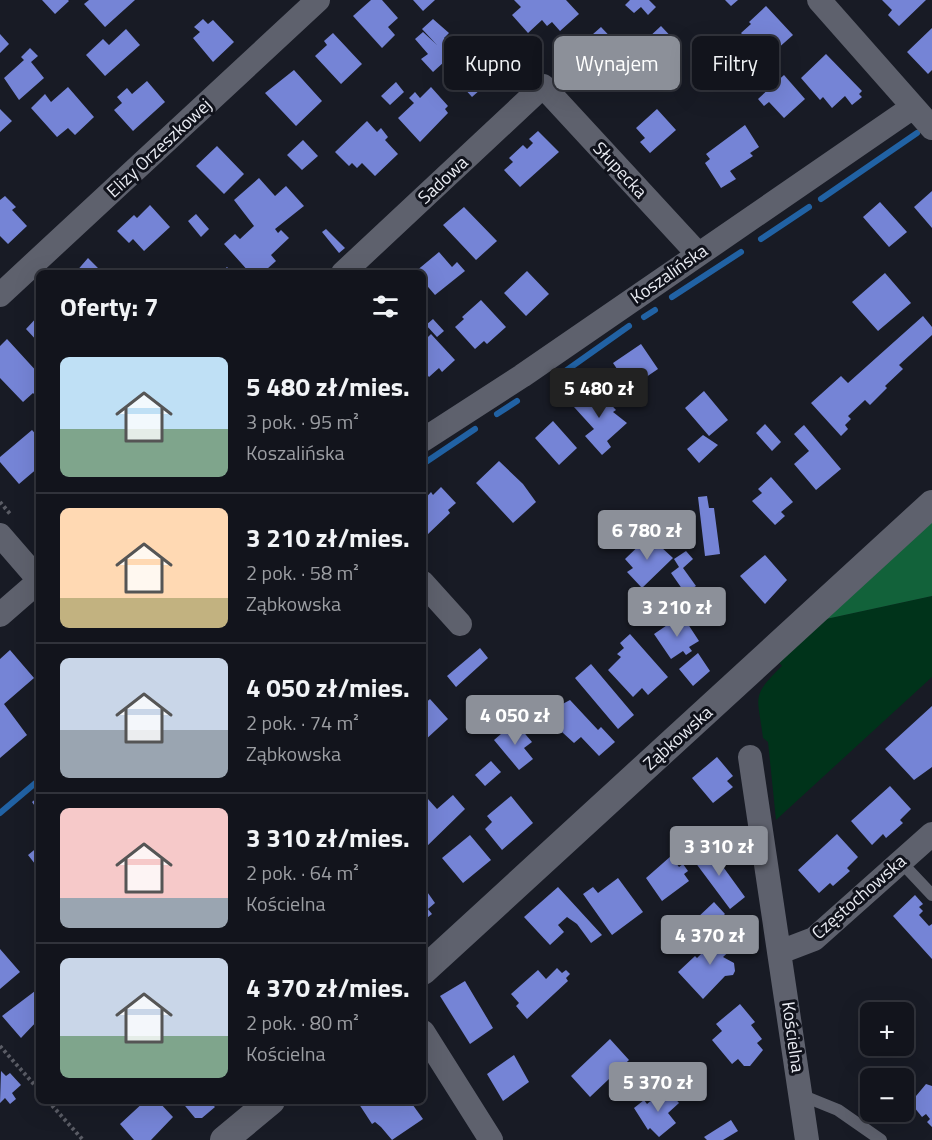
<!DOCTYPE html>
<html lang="pl">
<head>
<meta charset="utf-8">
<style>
  :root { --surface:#12141c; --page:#1b1d25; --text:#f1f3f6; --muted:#9c9ea3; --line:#31333b; --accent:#8c9099 }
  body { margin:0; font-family:"Titillium Web",sans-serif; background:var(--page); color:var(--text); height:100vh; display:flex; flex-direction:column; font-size:22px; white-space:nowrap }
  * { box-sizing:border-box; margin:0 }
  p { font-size:20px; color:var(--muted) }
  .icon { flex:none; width:33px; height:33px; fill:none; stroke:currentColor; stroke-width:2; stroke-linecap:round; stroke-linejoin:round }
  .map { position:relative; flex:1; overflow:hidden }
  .details { position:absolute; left:36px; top:270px; width:390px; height:834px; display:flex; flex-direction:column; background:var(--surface); border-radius:9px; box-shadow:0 6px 24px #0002,0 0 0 2px var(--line) }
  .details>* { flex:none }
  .banner { position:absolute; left:444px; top:36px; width:398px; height:54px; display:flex; gap:12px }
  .tools { position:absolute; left:860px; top:1002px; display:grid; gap:12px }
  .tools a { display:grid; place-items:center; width:54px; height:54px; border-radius:9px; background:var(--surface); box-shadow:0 6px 24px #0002,0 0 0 2px var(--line); font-size:30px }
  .price { position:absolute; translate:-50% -51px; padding:0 14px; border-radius:6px; background:var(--accent); color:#fff; font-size:20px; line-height:39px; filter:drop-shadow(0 2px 3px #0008) }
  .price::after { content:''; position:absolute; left:50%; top:36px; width:18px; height:14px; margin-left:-9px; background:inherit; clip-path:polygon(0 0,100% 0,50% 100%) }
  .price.on { background:#222; color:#fff }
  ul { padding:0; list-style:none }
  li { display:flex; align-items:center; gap:18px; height:150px; padding:0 24px }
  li+li { border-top:2px solid var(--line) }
  li span { display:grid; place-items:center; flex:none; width:168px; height:120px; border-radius:9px; color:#555 }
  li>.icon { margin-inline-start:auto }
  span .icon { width:72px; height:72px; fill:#fffc; stroke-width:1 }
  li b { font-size:26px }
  h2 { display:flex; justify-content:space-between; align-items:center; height:72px; padding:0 24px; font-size:26px }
  .chip { padding:0 21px; border-radius:9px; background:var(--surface); box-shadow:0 6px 24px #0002,0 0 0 2px var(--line); font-size:21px; line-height:54px }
  .chip.on { background:var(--accent); color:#fff }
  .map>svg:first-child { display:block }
  .green { fill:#00331a }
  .forest { fill:#12623a }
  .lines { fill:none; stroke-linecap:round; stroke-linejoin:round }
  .stream { stroke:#2162a4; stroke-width:6 }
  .building { fill:#7584d6 }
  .path { stroke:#5a5c65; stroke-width:4; stroke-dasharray:3 3; stroke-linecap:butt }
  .service { stroke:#5e616d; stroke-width:12 }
  .minor { stroke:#5e616d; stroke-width:24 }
  .tertiary { stroke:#5e616d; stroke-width:28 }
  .labels { text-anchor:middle; stroke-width:6; stroke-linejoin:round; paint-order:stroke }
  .street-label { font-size:18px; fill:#e9ebf2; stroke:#10121b }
</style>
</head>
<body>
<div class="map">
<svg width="932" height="1140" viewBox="0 0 932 1140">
  <rect width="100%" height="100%" fill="#181b25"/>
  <path class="green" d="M932,596V677L776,820L768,742L763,738C758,696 750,697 782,666L778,661L826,619Z"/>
  <path class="forest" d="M932,522V596L826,619Z"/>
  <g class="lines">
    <path class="stream" d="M821,199L917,133
      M761,239L809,207
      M672,297L741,252
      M644,317L655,310
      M557,377L629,326
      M497,414L517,401
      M423,464L475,429
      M0,813L39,780"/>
  </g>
  <path class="building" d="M42,0H68L69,1L55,14Z
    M89,0H135L105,27L84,4Z
    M371,0H382L398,18L388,27L395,35L382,48L353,16Z
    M413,0H435L423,11Z
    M514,0H566L579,14L560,31L552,22L547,26L542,20L528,33L512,15L521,7Z
    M630,0H649L656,7L648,15L641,7L634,13L625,5Z
    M725,0H738L731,6Z
    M882,0H926L899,26L888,15L892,10Z
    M766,6L793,35L776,50L767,41L757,51L741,33L751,24L749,22Z
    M203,19L208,24L213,20L234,42L213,62L193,38L200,32L194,27Z
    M433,19L449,33L444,38L456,51L433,72L421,59L428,54L415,39L423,32L437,45L422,29Z
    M661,26L676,42L662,55L647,39Z
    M601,27L618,45L621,43L641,63L612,90L575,50Z
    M932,28V70L928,74L907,52Z
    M126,29L140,45L105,76L86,55L103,39L109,45Z
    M333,33L362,64L341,84L315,56L327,45L324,41Z
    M0,34L9,44L0,53Z
    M480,34L496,51L492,55L501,66L478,86L481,89L472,97L444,66Z
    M30,48L38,56L31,62L44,78L19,100L4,78L24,60L21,57Z
    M826,54L862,91L859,94L862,97L852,105L845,96L832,108L823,97L820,100L801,78Z
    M294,70L322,101L296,126L265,93Z
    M784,75L805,99L784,118L769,102L764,106L758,99Z
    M147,81L165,102L133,131L114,110L122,103L117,97L127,88L132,94Z
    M396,82L404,92L390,105L381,96Z
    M68,87L94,117L75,135L68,128L57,137L31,108L45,94L51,102Z
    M431,87L448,106L445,109L448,113L420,142L398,118L414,103L409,98L415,92L420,98Z
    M0,109L12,121L0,132Z
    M657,109L676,130L650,153L640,142L645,138L636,128Z
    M367,121L377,132L381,128L388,137L385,140L398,154L375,176L362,163L357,168L352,163L349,166L335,152Z
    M745,125L759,147L750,153L753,156L730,171L736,179L721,188L705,163L710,159L706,154Z
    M538,131L559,152L520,187L504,170L513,162L509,158L523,145L527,149L533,143L529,139Z
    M303,140L318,156L302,170L287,155Z
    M217,146L244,174L224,194L196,166Z
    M259,178L275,196L286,186L304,206L275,229L278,233L281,230L289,238L271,255L276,261L267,269V273H250L224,244L235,234L240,239L254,226L234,200Z
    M932,191V228L914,207Z
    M5,196L16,207L12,210L27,226L8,244L0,236V200Z
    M880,202L907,232L889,247L863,217Z
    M150,205L170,227L144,251L133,239L129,243L117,231L134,215L137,218Z
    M464,207L497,241L476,260L443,225Z
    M196,214L209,229L201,237L188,221Z
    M326,229L345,248L339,253L322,232Z
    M439,252L452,267L457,262L465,271L435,295L423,281V273L415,272Z
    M88,258L103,273H75Z
    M227,267L233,273H220Z
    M527,271L549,294L526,316L504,293Z
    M885,273L911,303L878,331L852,302Z
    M481,300L506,327L487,344L484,341L475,349L455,327L464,319L462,317Z
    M39,315V343L26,329Z
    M923,316L932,327V335L899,365L903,369L885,386L887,388L870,405L865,400L848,416L851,419L845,425L848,429L841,436L811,403L841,376L848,383Z
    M433,319L444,331L437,337L426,325Z
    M431,334L455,360L442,372L439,368L429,377L423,370V342Z
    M7,339L39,374V399L33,393L23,402L0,378V346Z
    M641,344L658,369L630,388L613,363Z
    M586,386L593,390L595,388L616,410L613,412L627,423L607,441L611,447L602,455L585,436L594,429L574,407L584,398L581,391Z
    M704,391L728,420L709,436L685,408Z
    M553,421L577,448L559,465L535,438Z
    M765,424L781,442L772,451L756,433Z
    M804,425L841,469L816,490L794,464L809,451L794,434Z
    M32,430L39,438V467L19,484L0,462V457Z
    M703,435L718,445L699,463L687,449Z
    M499,461L523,484L536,502L513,523L476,483Z
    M771,477L793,502L781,512L785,516L775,525L752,501L762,493L758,489Z
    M441,487L456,503L448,510L450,513L427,535L423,531V501L431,492L433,495Z
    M707,496L709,508H714L720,554L705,556L698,497Z
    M649,536L673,558L642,588L627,572L633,568L625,559Z
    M686,551L693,559L683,568L696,586L685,593L671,573L679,567L674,559Z
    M765,555L787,580L765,604L740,576Z
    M682,615L699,641L689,647L692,651L686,655L683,651L671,659L654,634Z
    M630,634L668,677L648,695L642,688L633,697L608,670L621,657L617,654L624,648L620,643Z
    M480,648L488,658L456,687L447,676Z
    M10,650L34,678L4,704L27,735L0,758V659Z
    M698,653L710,671L693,686L679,669Z
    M591,664L634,715L618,729L575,678Z
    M430,699L448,719L423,742V705Z
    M570,700L598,730L601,727L615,742L599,756L581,737L574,743L551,722L555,708Z
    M932,706V767L914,780L885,749Z
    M515,722L532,742L524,748L533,759L519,770L494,740Z
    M717,757L733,776L727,781L733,787L713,803L692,778Z
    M491,761L501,772L485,786L475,775Z
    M890,786L911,809L900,820L903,823L886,838L883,834L872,845L851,821Z
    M453,795L465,809L423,850V803L428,799L437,809Z
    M39,796V812L32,802Z
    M511,796L533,823L502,850L485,829L492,822L487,816Z
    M837,834L858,857L847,868L850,871L833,886L830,883L819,893L798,870Z
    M470,835L491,860L463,883L442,858Z
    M39,846V869L28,855Z
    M708,846L745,897L730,909L692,858Z
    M671,856L679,867L683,864L688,871L684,874L689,881L662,901L646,878Z
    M618,878L643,912L612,935L583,894L593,887L598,893Z
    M423,886L435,903L428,909L432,914L423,921Z
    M558,887L602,935L591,943L577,924L567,917L558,925L564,932L550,945L524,917Z
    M915,895L923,904L919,907L923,911L919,915L929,926L932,924V959L893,916Z
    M714,902L725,914L688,949L677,937Z
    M723,930L736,945L723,957L734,963L735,971L733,975L725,976L703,999L678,972L695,956L697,958L703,952L701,950Z
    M0,949L20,972L0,989Z
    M557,968L562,973L566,970L570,974L566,978L568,981L527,1019L516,1006L519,1003L511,994L538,970L546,979Z
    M465,981L493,1028L470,1044L440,996Z
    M39,988V1019L21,1038L2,1016Z
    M740,1004L755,1022L751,1025L762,1039L757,1043L763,1050L750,1066H744L738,1059L732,1064L712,1040L722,1031L716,1024Z
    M610,1039L629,1060L590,1097L571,1076Z
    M514,1055L529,1082L503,1101L487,1074Z
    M1,1071L6,1076L10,1073L21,1085L12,1093L16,1099L10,1104L5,1098L0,1103Z
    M926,1084L932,1086V1127L927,1122L930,1119L926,1114L922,1117L914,1107L916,1096Z
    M666,1088L679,1103L668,1113L676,1123L659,1137L650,1128L648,1130L634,1108L644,1100L647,1104Z
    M145,1101H158L173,1117L151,1140H134L120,1124Z
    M181,1101H215L212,1104L215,1107L202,1118H195Z
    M357,1101H410L423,1119L392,1140L381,1127L375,1122L372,1124Z
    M731,1120L738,1131L723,1140H707L704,1137Z"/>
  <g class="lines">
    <path class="path" d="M0,502L11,515
      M0,1046L39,1090
      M48,1101L83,1140"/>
    <path class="service" d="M901,862L932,895
      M801,1095L838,1110L881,1140"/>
    <path class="minor" d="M819,0L932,128
      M343,273L543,86L698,254
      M0,295L318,0
      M423,440L522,376L913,107
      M0,535L39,580
      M423,583L460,624
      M0,615L39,581
      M750,757L807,1140
      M780,952L814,939L932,834
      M423,1032L491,1140"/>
    <path class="tertiary" d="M423,971L932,504
      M224,1140L271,1101"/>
  </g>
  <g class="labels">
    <g class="street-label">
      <text transform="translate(159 148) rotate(-43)" y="6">Elizy Orzeszkowej</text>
      <text transform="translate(620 170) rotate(47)" y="6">Słupecka</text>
      <text transform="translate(443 180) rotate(-43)" y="6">Sadowa</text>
      <text transform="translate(669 274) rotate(-35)" y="6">Koszalińska</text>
      <text transform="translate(678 738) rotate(-42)" y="6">Ząbkowska</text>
      <text transform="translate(859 897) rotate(-41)" y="6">Częstochowska</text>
      <text transform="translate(793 1037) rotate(82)" y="6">Kościelna</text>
    </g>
  </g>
</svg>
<div class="tools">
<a>+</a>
<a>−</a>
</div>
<b class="price on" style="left:599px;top:419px">5 480 zł</b>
<b class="price" style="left:647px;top:561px">6 780 zł</b>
<b class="price" style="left:677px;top:638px">3 210 zł</b>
<b class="price" style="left:515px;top:746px">4 050 zł</b>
<b class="price" style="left:719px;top:877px">3 310 zł</b>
<b class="price" style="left:710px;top:966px">4 370 zł</b>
<b class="price" style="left:658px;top:1113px">5 370 zł</b>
<div class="banner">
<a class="chip">Kupno</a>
<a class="chip on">Wynajem</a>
<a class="chip">Filtry</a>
</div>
<section class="details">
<h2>Oferty: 7<svg class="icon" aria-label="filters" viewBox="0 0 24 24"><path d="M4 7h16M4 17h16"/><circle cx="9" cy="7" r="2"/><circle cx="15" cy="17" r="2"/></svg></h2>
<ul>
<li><span style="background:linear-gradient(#bfe0f5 60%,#7fa58c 0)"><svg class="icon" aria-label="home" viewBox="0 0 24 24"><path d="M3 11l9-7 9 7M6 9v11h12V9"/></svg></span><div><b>5 480 zł/mies.</b><p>3 pok. · 95 m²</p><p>Koszalińska</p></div></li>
<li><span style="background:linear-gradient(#ffd9b3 75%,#c2b280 0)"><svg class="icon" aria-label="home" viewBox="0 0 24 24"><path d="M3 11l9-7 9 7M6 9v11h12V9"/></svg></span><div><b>3 210 zł/mies.</b><p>2 pok. · 58 m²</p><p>Ząbkowska</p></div></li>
<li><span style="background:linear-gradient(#c9d6e8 60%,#9aa5b1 0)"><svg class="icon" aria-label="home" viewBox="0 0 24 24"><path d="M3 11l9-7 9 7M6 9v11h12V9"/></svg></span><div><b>4 050 zł/mies.</b><p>2 pok. · 74 m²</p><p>Ząbkowska</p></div></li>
<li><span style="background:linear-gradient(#f6c9c9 75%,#9aa5b1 0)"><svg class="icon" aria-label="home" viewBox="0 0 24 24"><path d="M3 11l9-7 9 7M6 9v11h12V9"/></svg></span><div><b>3 310 zł/mies.</b><p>2 pok. · 64 m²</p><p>Kościelna</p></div></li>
<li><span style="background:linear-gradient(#c9d6e8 65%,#7fa58c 0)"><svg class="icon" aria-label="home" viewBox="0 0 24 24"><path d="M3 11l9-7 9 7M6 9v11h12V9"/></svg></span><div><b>4 370 zł/mies.</b><p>2 pok. · 80 m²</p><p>Kościelna</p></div></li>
</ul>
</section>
</div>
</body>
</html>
